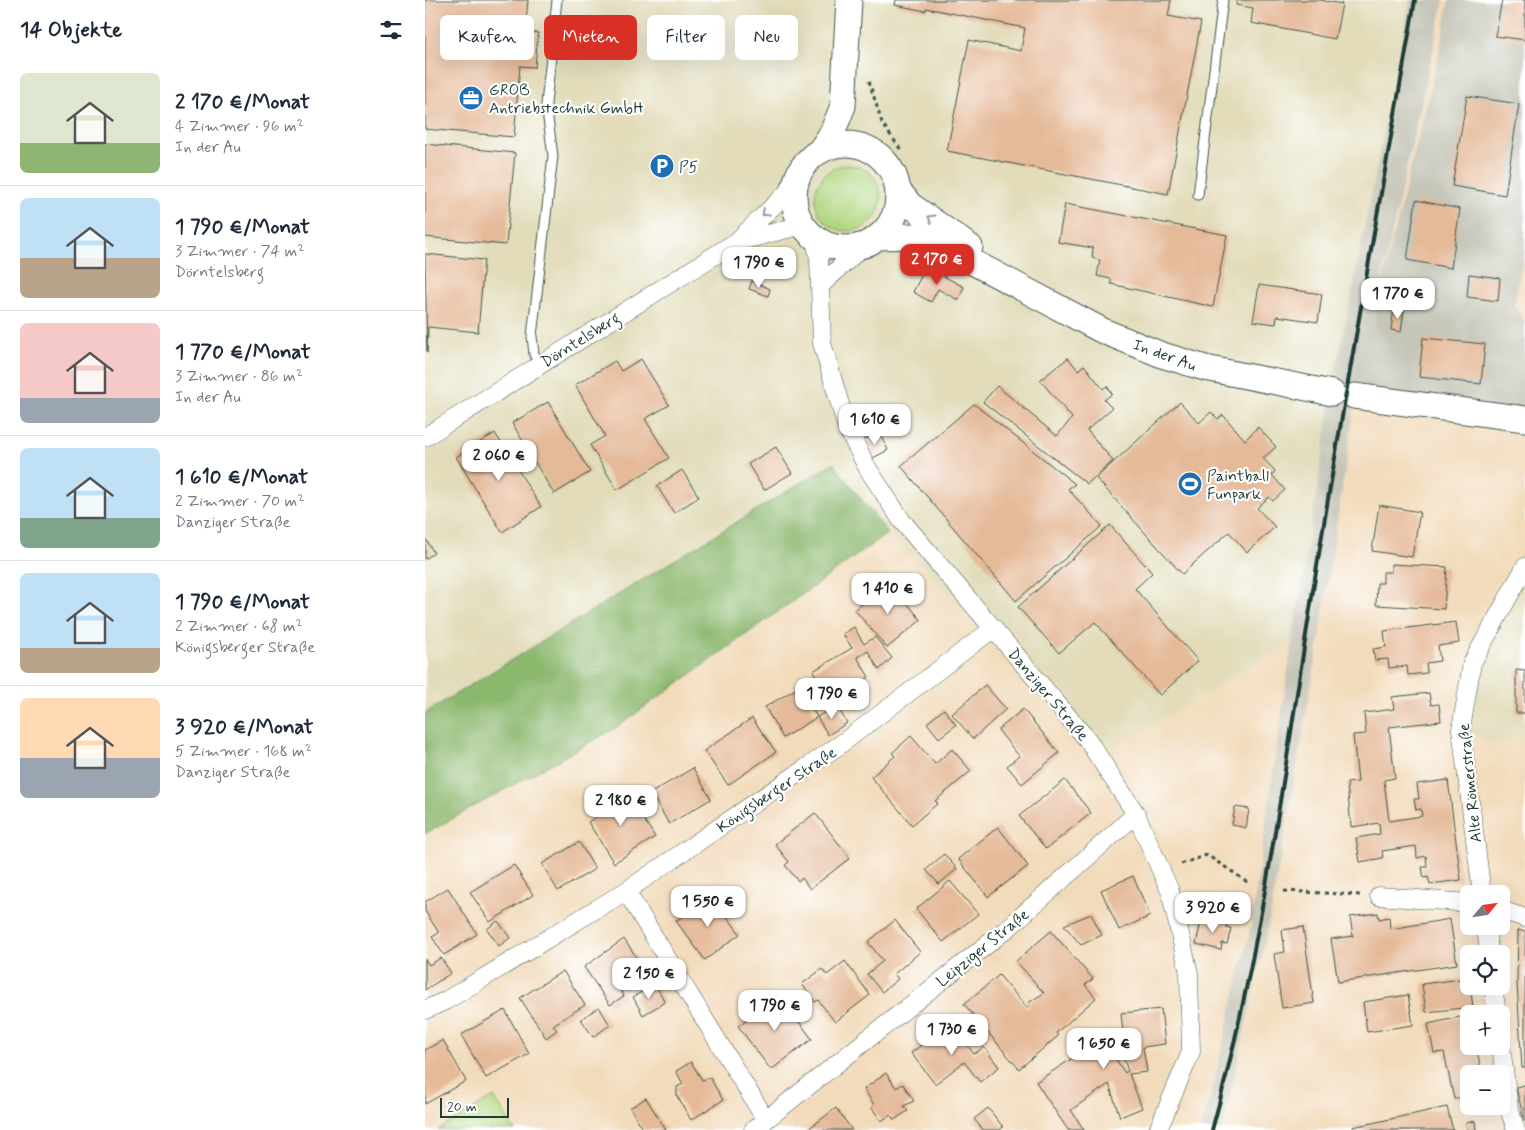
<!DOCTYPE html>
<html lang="de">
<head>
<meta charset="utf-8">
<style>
  :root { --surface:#fff; --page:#f2f2f3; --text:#1f2937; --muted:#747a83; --line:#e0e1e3; --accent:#d93025 }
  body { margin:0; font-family:Mynerve,sans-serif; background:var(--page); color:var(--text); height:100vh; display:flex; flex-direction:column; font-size:19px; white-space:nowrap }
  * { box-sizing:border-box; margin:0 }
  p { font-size:16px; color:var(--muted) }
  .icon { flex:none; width:28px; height:28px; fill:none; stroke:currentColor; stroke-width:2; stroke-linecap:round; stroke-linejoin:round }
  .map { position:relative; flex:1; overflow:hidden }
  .side { display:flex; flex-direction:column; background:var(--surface); width:425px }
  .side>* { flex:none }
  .hud { position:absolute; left:15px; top:15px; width:475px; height:45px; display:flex; gap:10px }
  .needle { width:32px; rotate:61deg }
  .tools { position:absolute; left:1035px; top:885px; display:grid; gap:10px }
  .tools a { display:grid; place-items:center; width:50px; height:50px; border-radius:8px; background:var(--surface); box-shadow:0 5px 20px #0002; font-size:25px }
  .scale { position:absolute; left:15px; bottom:12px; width:69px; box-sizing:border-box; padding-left:5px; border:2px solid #1f3d34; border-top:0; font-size:14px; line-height:18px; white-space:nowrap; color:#1f3d34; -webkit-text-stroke:4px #fff; paint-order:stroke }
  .price { position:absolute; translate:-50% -42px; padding:0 11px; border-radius:10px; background:#fff; color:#222; font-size:16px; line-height:32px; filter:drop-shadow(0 1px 2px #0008) }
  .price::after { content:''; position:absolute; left:50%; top:30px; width:15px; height:11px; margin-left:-8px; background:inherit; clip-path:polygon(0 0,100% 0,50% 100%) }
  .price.on { background:var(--accent); color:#fff }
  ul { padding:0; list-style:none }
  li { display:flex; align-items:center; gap:15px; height:125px; padding:0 20px }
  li+li { border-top:1px solid var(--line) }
  li span { display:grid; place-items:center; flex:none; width:140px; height:100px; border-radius:8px; color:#555 }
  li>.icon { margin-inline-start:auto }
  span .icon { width:60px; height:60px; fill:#fffc; stroke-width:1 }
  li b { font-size:21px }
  h2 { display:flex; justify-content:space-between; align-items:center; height:60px; padding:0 20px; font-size:21px }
  .tag { padding:0 18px; border-radius:8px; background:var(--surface); box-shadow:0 5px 20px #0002; font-size:18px; line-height:45px }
  .tag.on { background:var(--accent); color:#fff }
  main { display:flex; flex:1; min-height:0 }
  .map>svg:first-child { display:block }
  .built { fill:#e2dcba }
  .industrial { fill:#c5c5b8 }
  .green { fill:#b1d780; stroke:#688a5a }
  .forest { fill:#8cb86e; stroke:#567a51 }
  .building { fill:#e5ba99 }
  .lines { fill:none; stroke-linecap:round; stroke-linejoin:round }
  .lane-casing { stroke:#3f5548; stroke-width:11 }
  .street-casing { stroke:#3f5548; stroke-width:19 }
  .secondary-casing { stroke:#3f5548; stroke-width:27 }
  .path { stroke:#3f5548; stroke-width:3; stroke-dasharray:4 4; stroke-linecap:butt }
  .lane { stroke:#fff; stroke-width:9 }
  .street { stroke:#fff; stroke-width:18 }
  .secondary { stroke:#fff; stroke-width:25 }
  .rail { stroke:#1f3d34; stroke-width:4 }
  .oneway { stroke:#8f9e9a }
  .labels { text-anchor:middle; stroke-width:4.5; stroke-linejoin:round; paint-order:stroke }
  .poi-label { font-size:16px; fill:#1f3d34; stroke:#fff; text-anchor:start }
  .street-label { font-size:16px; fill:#1f3d34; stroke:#fff }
</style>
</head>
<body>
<main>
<section class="side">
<h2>14 Objekte<svg class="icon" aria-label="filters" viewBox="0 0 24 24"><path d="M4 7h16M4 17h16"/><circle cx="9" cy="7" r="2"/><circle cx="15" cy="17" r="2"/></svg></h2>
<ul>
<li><span style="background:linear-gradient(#dfe7d0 70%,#8fb573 0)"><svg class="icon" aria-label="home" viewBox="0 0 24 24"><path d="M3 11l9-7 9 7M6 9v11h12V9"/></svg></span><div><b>2 170 €/Monat</b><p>4 Zimmer · 96 m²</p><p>In der Au</p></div></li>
<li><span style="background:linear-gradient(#bfe0f5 60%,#b9a48a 0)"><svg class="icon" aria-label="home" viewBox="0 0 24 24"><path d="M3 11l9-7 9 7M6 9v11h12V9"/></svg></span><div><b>1 790 €/Monat</b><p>3 Zimmer · 74 m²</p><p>Dörntelsberg</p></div></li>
<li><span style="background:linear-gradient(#f6c9c9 75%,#9aa5b1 0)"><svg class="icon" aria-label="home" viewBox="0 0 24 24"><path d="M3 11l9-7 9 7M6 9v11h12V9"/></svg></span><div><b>1 770 €/Monat</b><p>3 Zimmer · 86 m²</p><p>In der Au</p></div></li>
<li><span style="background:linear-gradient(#bfe0f5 70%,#7fa58c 0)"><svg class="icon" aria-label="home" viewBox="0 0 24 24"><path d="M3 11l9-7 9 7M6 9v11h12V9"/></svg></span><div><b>1 610 €/Monat</b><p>2 Zimmer · 70 m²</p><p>Danziger Straße</p></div></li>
<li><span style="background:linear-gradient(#bfe0f5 75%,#b9a48a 0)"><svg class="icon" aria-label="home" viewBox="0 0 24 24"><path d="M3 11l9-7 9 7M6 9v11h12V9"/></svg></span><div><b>1 790 €/Monat</b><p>2 Zimmer · 68 m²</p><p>Königsberger Straße</p></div></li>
<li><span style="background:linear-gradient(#ffd9b3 60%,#9aa5b1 0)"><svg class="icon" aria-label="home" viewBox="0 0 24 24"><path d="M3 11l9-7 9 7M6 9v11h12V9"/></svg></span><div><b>3 920 €/Monat</b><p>5 Zimmer · 168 m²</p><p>Danziger Straße</p></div></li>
</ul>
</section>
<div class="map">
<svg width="1100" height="1130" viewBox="0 0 1100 1130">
  <rect width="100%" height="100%" fill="#fff"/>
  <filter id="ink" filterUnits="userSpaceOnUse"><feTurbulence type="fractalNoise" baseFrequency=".02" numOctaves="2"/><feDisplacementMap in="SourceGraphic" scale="10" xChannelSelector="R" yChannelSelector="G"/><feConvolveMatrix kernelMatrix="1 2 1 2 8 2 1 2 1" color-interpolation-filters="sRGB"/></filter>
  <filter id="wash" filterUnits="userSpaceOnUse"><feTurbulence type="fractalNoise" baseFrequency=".0096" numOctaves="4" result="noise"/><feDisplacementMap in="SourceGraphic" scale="20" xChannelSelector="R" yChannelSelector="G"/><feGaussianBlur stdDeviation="1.12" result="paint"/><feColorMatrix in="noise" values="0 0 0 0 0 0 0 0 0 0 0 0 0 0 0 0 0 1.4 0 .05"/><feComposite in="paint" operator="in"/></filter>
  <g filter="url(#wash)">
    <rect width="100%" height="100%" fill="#f2dbbb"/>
    <path class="built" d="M0,0H985L911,371L867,643L682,751L463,533L408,463L0,713Z
      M1100,567V741H1061L1036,729L1047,663Z"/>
    <path class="industrial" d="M985,0H1019L945,331L1017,40L1024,0H1100V250L1089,305L1100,322V419L931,396L893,647L841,937L797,1130H775L785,1099L825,931L867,643L911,371Z"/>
    <path class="green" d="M390 198a33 33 0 1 1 66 0a33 33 0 1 1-66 0Z
      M69,1097L90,1130H13Z"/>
    <path class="forest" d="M408,463L463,533L189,729L0,834V713Z"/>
    <g id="blocks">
      <path class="building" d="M0,0H103L100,32L113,33L110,67L95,66L89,137L0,129Z
        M471,0H746L743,16L776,22L743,194L522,151L544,40L596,51L600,28L501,8V11L470,5Z
        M812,0H895L917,4L910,39L826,23L828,8L811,5Z
        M1077,0H1100V40L1070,36Z
        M1042,96L1094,104L1080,195L1027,186Z
        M0,144L90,153L81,245L0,237Z
        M991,200L1035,209L1026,268L982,260Z
        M640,204L802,235L788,307L686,284V279L672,276L675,260L667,258L668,248L633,242Z
        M0,254L59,260L53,332L3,327L2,353Z
        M501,267L539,287L533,300L513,289L506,302L488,292Z
        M1044,274L1075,278L1073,301L1042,297Z
        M327,281L345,289L343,296L324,289Z
        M834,285L897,294L893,322L852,316L851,324L828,321Z
        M969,308L979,310L976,332L966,330Z
        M998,338L1060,344L1056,384L994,377Z
        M643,358L653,370L659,365L678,389L682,386L687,394L679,400L687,408L662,430L688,461L662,484L558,402L572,386L632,436L647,418L615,380Z
        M216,359L244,405L220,419L244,458L192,490L165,445L180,436L150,385L190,361L196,371Z
        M123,402L165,472L129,494L108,459L100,463L90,446L98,441L87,423Z
        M755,402L774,423L786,412L793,419L798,415L820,440L833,427L851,447L838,458L850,471L847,475L860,490L848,501L844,497L832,508L850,527L822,552L804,532L757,574L671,478Z
        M549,404L650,484L643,489L677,526L591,601L476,466Z
        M454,432L463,450L446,459L437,441Z
        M70,433L116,507L77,532L31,457Z
        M351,447L367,473L339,490L323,464Z
        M257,470L274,497L249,513L232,486Z
        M954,505L995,512L987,557L947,551Z
        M685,525L727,573L710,589L773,661L735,695L670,622L634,653L593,607Z
        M0,538L9,553L0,559Z
        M966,564L1022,567L1019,609L951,605L952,583H958V572H966Z
        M464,581L496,620L462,648L430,610Z
        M1031,622L1034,643L1013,646L1015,661L1001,663L1002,673L983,675L982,666L964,668L963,659L950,660L948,649L961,647L959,631Z
        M429,627L439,644L450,637L467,658L454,670L443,651L432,657L444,677L399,704L392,692L398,688L388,671L427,648L418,634Z
        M1091,670L1100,671V713H1091Z
        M560,685L581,709L548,739L527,714Z
        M374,687L392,717L358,738L340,707Z
        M1004,693L1006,705L1014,704L1016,721L964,727L970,778L959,780L964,821L997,816L996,809L991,810L989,799H994L992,784L1023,780L1036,880L1005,884L1003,877L999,878L997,867H1002L1001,856L992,858L991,846L957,851L958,858L935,862L931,838L955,834L954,823L926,827L922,783L933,782L928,735L941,734L939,713L969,709L967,697Z
        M412,706L422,723L403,735L392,717Z
        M519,709L531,725L514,738L502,723Z
        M598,709L634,753L597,784L582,766L594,756L573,730Z
        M327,718L351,752L303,785L279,751Z
        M486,736L510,764L527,749L546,771L510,801L513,803L487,825L446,777L470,756L467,753Z
        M268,768L286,799L244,824L226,793Z
        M640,780L666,813L621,849L594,816Z
        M200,790L230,837L189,863L163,822L183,809L179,804Z
        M810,807L824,809L821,828L807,825Z
        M390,813L425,858L385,889L377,878L373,881L360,865L364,862L350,844Z
        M573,827L603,866L563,897L533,859Z
        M154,842L170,869L133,891L117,864Z
        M519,854L532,869L514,884L501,870Z
        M89,865L108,895L65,922L45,892Z
        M708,876L725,916L694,930L676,890Z
        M525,881L553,914L518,942L491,909Z
        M23,888L52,934L19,955L7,937L14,933L0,911V902Z
        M286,895L315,934L280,960L251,921Z
        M953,913L954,919L964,917L965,929L1025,919L1032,964L913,982L906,939L928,936L925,917Z
        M666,914L677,935L656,945L639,925Z
        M785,919L802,923L801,927L806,928L802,944L797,943L796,950L771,944L776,922L783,923Z
        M470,920L495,952L469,974L473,979L457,992L442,974L458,961L443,942Z
        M73,921L85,938L74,946L62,929Z
        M878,927L889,1003L857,1008L849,954L860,952L857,930Z
        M1093,930L1100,932V1068H1097L1092,983Z
        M626,931L668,979L660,985L671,998L631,1033L633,1036L594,1069L539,1004L574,975L602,1008L605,1006L603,1003L619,993L591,961Z
        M199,939L222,973L196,991L199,996L185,1005L159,967Z
        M16,958L26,973L0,990V959L4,965Z
        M420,961L445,995L410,1022L393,1000L390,1002L377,984L397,969L402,975Z
        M138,971L160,1005L128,1025L132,1030L121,1038L95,998Z
        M1044,978L1048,1007L1001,1012L997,984Z
        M230,984L240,1002L218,1015L208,997Z
        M354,995L387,1039L346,1070L313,1026Z
        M983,995L988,1025L942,1032L938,1002Z
        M174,1007L185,1025L168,1037L156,1019Z
        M736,1009L740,1044L718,1047L722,1072L704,1074L717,1108L695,1117L684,1084L646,1110L659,1130H643L611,1082L677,1039L700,1073L703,1071L696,1050L709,1048L708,1032L698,1033L696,1013Z
        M80,1010L104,1054L61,1078L36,1035Z
        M1044,1015V1046H1051L1057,1074H1044V1095L1029,1099L1019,1052L1009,1053L1003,1024Z
        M525,1023L549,1054L559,1047L574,1067L555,1082L539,1062L510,1084L486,1053Z
        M18,1040L41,1081L0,1104V1050Z
        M266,1062L277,1080L285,1078L298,1100L266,1120L252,1096V1087L258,1084L251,1071Z
        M461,1073L471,1088L478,1084L489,1101L479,1106L483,1111L469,1120L466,1115L456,1121L446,1107L449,1105L439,1089Z
        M1100,1085V1120H1099L1091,1087Z
        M221,1098L241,1130H219L205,1108Z
        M1022,1107L1028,1130H929L928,1127Z
        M411,1108L427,1130H382Z
        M563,1108L578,1127L575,1130H558L549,1119Z
        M1050,1121L1051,1130H1042L1041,1123Z"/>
    </g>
  </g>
  <g filter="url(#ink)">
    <use href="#blocks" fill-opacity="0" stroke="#3f5548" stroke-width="1"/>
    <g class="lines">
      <defs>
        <path id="lane" d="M773,195L798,0
          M114,365L109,354L107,336L128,156L121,104L132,0"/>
        <path id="street" d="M389,236L394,258L397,343L422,428L443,469L477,521L662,739L711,814L745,891L764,973L766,1052L733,1130
          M311,242L370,227L381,228
          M395,286L439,245
          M0,437L311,242L370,185
          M201,891L341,1120
          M1057,894L1036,729L1047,663L1100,567
          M954,896L1044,903
          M1076,910L1100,918
          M1061,926L1064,954
          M1068,986L1072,1014
          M0,1010L22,1000L201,891L416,744L569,628
          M1076,1046L1084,1109L1091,1130
          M328,1130L583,928L711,814"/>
        <path id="secondary" d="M369 196a52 52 0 1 1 104 0a52 52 0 1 1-104 0Z
          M395,151L407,133L418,106L424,0
          M473,190L485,205L545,247
          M453,237L489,236L508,241L678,331L737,355L780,368L907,393
          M929,396L1100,419"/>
      </defs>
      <use href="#lane" class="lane-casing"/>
      <use href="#street" class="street-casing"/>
      <use href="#secondary" class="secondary-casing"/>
      <path class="path" d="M444,81L457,123L476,150
        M756,864L782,855L824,883
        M859,891L936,895"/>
      <use href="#lane" class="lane"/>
      <use href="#street" class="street"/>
      <use href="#secondary" class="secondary"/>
      <path class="rail" d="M787,1130C835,957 858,780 886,603C918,402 955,201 990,0"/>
    </g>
    <defs><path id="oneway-chevron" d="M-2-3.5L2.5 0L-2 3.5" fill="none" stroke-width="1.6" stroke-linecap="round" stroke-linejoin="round" transform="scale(1.25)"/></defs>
    <g class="oneway">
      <use href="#oneway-chevron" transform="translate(340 213) rotate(137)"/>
      <use href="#oneway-chevron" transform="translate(506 218) rotate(-149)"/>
    </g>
  </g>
  <defs>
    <symbol id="office-disc" viewBox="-11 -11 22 22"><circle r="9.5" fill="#1f6fb2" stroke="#fff"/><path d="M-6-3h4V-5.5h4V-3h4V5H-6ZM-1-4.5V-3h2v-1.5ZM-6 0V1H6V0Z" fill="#fff"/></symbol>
    <symbol id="parking-disc" viewBox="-11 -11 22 22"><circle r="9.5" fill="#1f6fb2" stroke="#fff"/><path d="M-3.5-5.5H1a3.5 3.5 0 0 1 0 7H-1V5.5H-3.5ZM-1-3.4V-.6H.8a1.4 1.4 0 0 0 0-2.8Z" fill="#fff"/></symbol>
    <symbol id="stadium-disc" viewBox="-11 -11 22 22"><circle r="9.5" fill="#1f6fb2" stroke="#fff"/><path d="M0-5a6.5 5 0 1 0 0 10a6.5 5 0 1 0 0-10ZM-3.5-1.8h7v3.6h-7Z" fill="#fff"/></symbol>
  </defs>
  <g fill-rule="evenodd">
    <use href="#office-disc" x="32" y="84" width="28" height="28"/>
    <use href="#parking-disc" x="223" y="152" width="28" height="28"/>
    <use href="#stadium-disc" x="751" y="470" width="28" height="28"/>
  </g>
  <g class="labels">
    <g class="poi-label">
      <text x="64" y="95">GROB<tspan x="64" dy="18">Antriebstechnik GmbH</tspan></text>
      <text x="254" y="172">P5</text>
      <text x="782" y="481">Paintball<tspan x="782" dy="18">Funpark</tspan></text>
    </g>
    <g class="street-label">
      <text transform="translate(155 339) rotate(-32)" y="6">Dörntelsberg</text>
      <text transform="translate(740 354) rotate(20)" y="6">In der Au</text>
      <text transform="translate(624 694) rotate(50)" y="6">Danziger Straße</text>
      <text transform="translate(1044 783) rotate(-96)" y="6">Alte Römerstraße</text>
      <text transform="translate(351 789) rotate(-34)" y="6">Königsberger Straße</text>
      <text transform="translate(557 947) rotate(-39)" y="6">Leipziger Straße</text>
    </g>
  </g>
</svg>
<div class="tools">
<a><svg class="needle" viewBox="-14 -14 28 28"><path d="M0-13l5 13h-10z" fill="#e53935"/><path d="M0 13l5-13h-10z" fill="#747a83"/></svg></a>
<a><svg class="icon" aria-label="locate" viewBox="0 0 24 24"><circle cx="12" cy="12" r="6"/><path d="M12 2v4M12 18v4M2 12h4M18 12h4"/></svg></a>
<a>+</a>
<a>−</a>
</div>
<div class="scale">20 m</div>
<b class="price on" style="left:512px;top:286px">2 170 €</b>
<b class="price" style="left:334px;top:289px">1 790 €</b>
<b class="price" style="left:973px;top:320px">1 770 €</b>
<b class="price" style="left:450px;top:446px">1 610 €</b>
<b class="price" style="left:74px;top:482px">2 060 €</b>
<b class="price" style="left:463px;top:615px">1 410 €</b>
<b class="price" style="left:407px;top:720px">1 790 €</b>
<b class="price" style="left:196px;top:827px">2 180 €</b>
<b class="price" style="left:283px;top:928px">1 550 €</b>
<b class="price" style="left:788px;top:934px">3 920 €</b>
<b class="price" style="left:224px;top:1000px">2 150 €</b>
<b class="price" style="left:350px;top:1032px">1 790 €</b>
<b class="price" style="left:527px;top:1056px">1 730 €</b>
<b class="price" style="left:679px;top:1070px">1 650 €</b>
<div class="hud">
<a class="tag">Kaufen</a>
<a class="tag on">Mieten</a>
<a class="tag">Filter</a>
<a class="tag">Neu</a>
</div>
</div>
</main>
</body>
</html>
